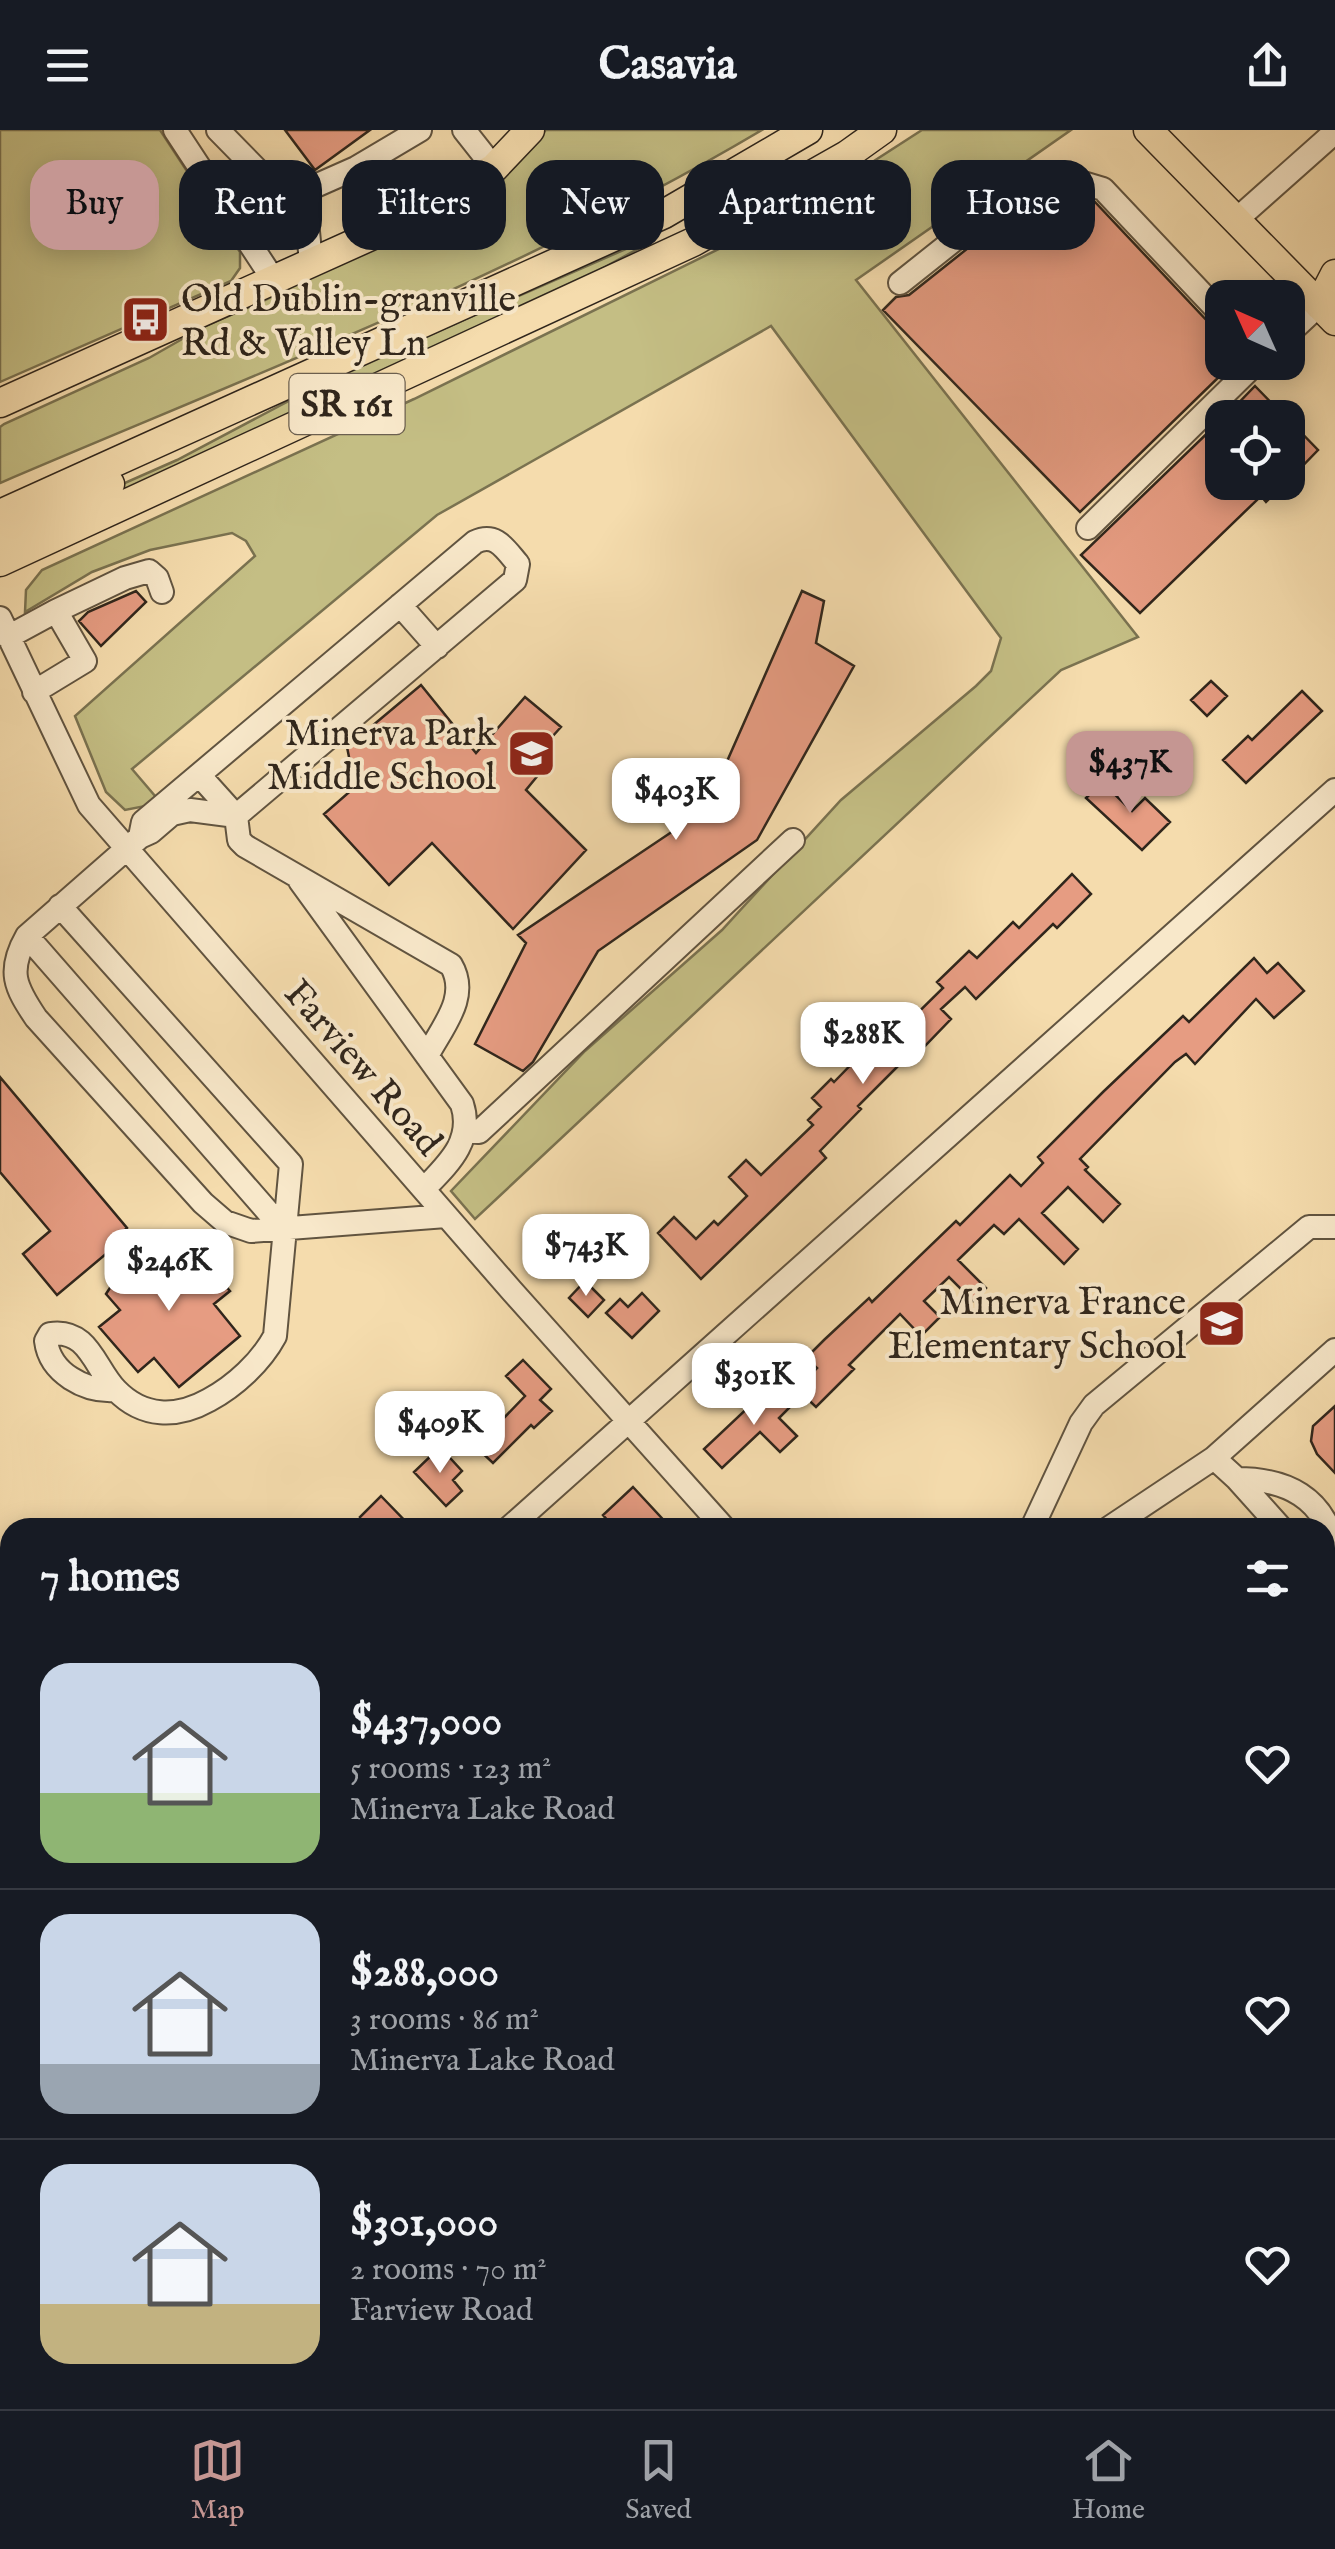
<!DOCTYPE html>
<html lang="en">
<head>
<meta charset="utf-8">
<style>
  :root { --surface:#171b24; --page:#20242c; --text:#f1f3f6; --muted:#9ea1a6; --line:#363941; --accent:#c59692 }
  body { margin:0; font-family:"IM FELL English",serif; background:var(--page); color:var(--text); height:100vh; display:flex; flex-direction:column; font-size:38px; white-space:nowrap }
  * { box-sizing:border-box; margin:0 }
  p { font-size:32px; color:var(--muted) }
  .icon { flex:none; width:55px; height:55px; fill:none; stroke:currentColor; stroke-width:2; stroke-linecap:round; stroke-linejoin:round }
  .map { position:relative; flex:1; overflow:hidden }
  .panel { position:absolute; left:0px; top:1388px; width:1335px; height:892px; display:flex; flex-direction:column; background:var(--surface); border-radius:30px 30px 0 0; box-shadow:0 5px 25px #0003 }
  .panel>* { flex:none }
  .guide { position:absolute; left:30px; top:30px; width:1275px; height:90px; display:flex; gap:20px }
  .needle { width:65px; rotate:315deg }
  .tools { position:absolute; left:1205px; top:150px; display:grid; gap:20px }
  .tools a { display:grid; place-items:center; width:100px; height:100px; border-radius:20px; background:var(--surface); box-shadow:0 5px 25px #0003; font-size:50px }
  .price { position:absolute; translate:-50% -85px; padding:0 22px; border-radius:20px; background:#fff; color:#222; font-size:32px; line-height:65px; filter:drop-shadow(0 2px 5px #0008) }
  .price::after { content:''; position:absolute; left:50%; top:60px; width:30px; height:22px; margin-left:-15px; background:inherit; clip-path:polygon(0 0,100% 0,50% 100%) }
  .price.on { background:var(--accent); color:#111 }
  ul { padding:0; list-style:none }
  li { display:flex; align-items:center; gap:30px; height:250px; padding:0 40px }
  li+li { border-top:2px solid var(--line) }
  li span { display:grid; place-items:center; flex:none; width:280px; height:200px; border-radius:30px; color:#555 }
  li>.icon { margin-inline-start:auto }
  span .icon { width:120px; height:120px; fill:#fffc; stroke-width:1 }
  li b { font-size:42px }
  h2 { display:flex; justify-content:space-between; align-items:center; height:120px; padding:0 40px; font-size:42px }
  .pill { padding:0 35px; border-radius:30px; background:var(--surface); box-shadow:0 5px 25px #0003; font-size:35px; line-height:90px }
  .pill.on { background:var(--accent); color:#111 }
  header { display:flex; justify-content:space-between; align-items:center; height:130px; padding:0 40px; background:var(--surface); font-size:45px; font-weight:800 }
  .dock { display:flex; justify-content:space-around; align-items:center; height:140px; border-top:2px solid var(--line); background:var(--surface); font-size:28px; color:var(--muted) }
  .dock a { display:grid; justify-items:center; gap:5px }
  .dock .on { color:var(--accent) }
  .map>svg:first-child { display:block }
  .green { fill:#c4be84; stroke:#7a7250; stroke-width:2.5 }
  .lines { fill:none; stroke-linecap:round; stroke-linejoin:round }
  .stream { stroke:#71806f; stroke-width:6 }
  .building { fill:#e69c82; stroke:#30261c; stroke-width:2.5 }
  .minor-casing { stroke:#615440; stroke-width:26 }
  .major-casing { stroke:#30261c; stroke-width:31 }
  .path { stroke:#30261c; stroke-width:4; stroke-dasharray:8 5; stroke-linecap:butt }
  .minor { stroke:#f8e8ca; stroke-width:22 }
  .major { stroke:#f5dcad; stroke-width:28 }
  .labels { text-anchor:middle; stroke-width:8; stroke-linejoin:round; paint-order:stroke }
  .shield { fill:#f8e8ca; stroke:#6c6050; stroke-width:2.5 }
  .shield-label { font-size:35px; font-weight:bold; fill:#30261c }
  .poi-label { font-size:38px; fill:#30261c; stroke:#f8e8ca; text-anchor:end }
  .street-label { font-size:38px; fill:#30261c; stroke:#f8e8ca }
</style>
</head>
<body>
<header><svg class="icon" aria-label="menu" viewBox="0 0 24 24"><path d="M4 6h16M4 12h16M4 18h16"/></svg>Casavia<svg class="icon" aria-label="share" viewBox="0 0 24 24"><path d="M12 15V3M7 8l5-5 5 5M5 13v7h14v-7"/></svg></header>
<div class="map">
<svg width="1335" height="2279" viewBox="0 0 1335 2279">
  <rect width="100%" height="100%" fill="#f5dcad"/>
  <filter id="stains"><feTurbulence type="fractalNoise" baseFrequency=".002" numOctaves="4"/><feColorMatrix values="0 0 0 0 .2 0 0 0 0 .09 0 0 0 0 .02 0 0 0 .5 -.17"/></filter>
  <radialGradient id="worn" r=".72"><stop offset=".6" stop-color="#630" stop-opacity="0"/><stop offset="1" stop-color="#630" stop-opacity=".3"/></radialGradient>
  <path class="green" d="M0,0H160L240,122V138L231,151L0,252Z
    M546,0H762C521,143 257,243 0,353V297L4,294L149,228L205,196L261,172L416,94L512,35Z
    M922,0H1071L856,150L1138,507L1061,540L475,1089L451,1061L585,921L722,800L841,670L976,556L991,541L1001,508L771,196L437,385L132,639L161,673L125,680L106,662L75,586L255,426L246,411L232,403L150,420L92,442L25,482L26,460L42,440L414,269L798,80Z
    M644,111L645,115L529,179L63,390L59,382L177,330L336,246Z
    M558,2270H805L797,2279H549Z
    M911,2270H1174L1181,2279H911Z"/>
  <g class="lines">
    <path class="stream" d="M1079,2270L1086,2279
      M749,2279L753,2270"/>
  </g>
  <path class="building" d="M285,0H370L315,40Z
    M1071,65L1095,72L1211,195L1222,200L1223,243L1080,382L883,180L896,167L909,165L997,95L1026,77L1031,82L1048,66Z
    M1255,256L1286,288H1224Z
    M1222,289V352H1286L1266,372L1261,366L1140,483L1081,425Z
    M1288,289L1318,320L1288,351Z
    M136,461L146,472L101,516L79,491L88,482Z
    M802,461L824,471L816,513L854,536L757,710L598,821L533,932L523,941L475,914L526,813L518,805L706,679Z
    M1211,551L1227,566L1207,586L1191,570Z
    M421,555L476,623L525,567L561,597L533,628L544,638L526,660L586,720L513,799L432,713L389,755L324,684L355,657L347,617Z
    M1302,561L1322,581L1246,653L1223,630L1248,606L1252,610Z
    M1102,652L1132,681L1145,668L1170,692L1142,720L1086,668Z
    M1072,744L1091,764L1057,798L1053,794L976,869L965,857L941,879L951,889L922,919L919,915L858,976L861,979L820,1021L826,1028L701,1149L658,1103L674,1087L696,1109L714,1091L718,1095L747,1066L729,1047L746,1030L761,1045L813,995L808,990L821,977L812,968L831,949L834,952L876,909L884,916L943,858L937,852L969,821L977,828L1013,792L1019,798Z
    M1254,828L1267,843L1278,833L1304,861L1274,888L1256,869L1195,934L1186,924L1175,932L1080,1029L1088,1037L1085,1040L1120,1074L1103,1092L1068,1057L1042,1083L1078,1119L1064,1134L1019,1089L1004,1104L994,1095L958,1130L986,1158L973,1171L949,1147L924,1171L940,1187L921,1206L900,1184L849,1235L854,1239L816,1277L797,1259L817,1238L806,1228L824,1210L869,1168L872,1172L956,1091L960,1095L1010,1045L1021,1056L1043,1033L1038,1027L1103,962L1183,886L1189,892Z
    M0,947L127,1098L115,1109L119,1113L57,1165L23,1124L50,1101L0,1042Z
    M153,1115L169,1134L191,1116L230,1161L214,1174L240,1206L179,1257L154,1228L138,1242L99,1197L120,1180L106,1164L130,1127L134,1132Z
    M585,1151L604,1170L588,1187L569,1168Z
    M642,1163L659,1181L632,1208L606,1183L620,1169L628,1177Z
    M523,1230L551,1259L540,1270L552,1281L534,1298L531,1295L493,1333L476,1317L525,1266L506,1246Z
    M771,1256L791,1276L779,1288L797,1306L780,1322L760,1302L722,1338L704,1319Z
    M1335,1276V1343L1317,1324L1311,1311L1313,1296Z
    M440,1317L462,1341L453,1350L462,1361L446,1376L414,1342Z
    M633,1357L671,1398H614L603,1385Z
    M381,1366L412,1398H370L360,1387Z"/>
  <g class="lines">
    <defs>
      <path id="minor" d="M175,0L273,149
        M218,0L266,49L304,61L356,38L420,0
        M464,0L494,38
        M304,61L311,132
        M1236,90L1335,2
        M900,153L988,83L1038,51L1073,50L1103,59L1222,185
        M1288,204L1319,175
        M1088,398L1257,232
        M400,475L437,517
        M56,481L125,448L149,441L157,448L162,462
        M0,488L89,675L512,1161L724,1398
        M8,507L56,481L85,531L34,562
        M200,646L236,686
        M236,686L190,680L172,684L151,702L140,707L27,806C7,841 15,857 36,888L203,1073L225,1092L251,1101L446,1086
        M140,707L143,692L475,412C496,402 505,419 518,434L515,450L236,686L239,710L245,716L451,835C470,867 442,897 427,926
        M300,751L462,974C474,1011 448,1034 424,1059
        M60,776L291,1034L275,1206C261,1232 235,1256 209,1270C177,1288 143,1288 116,1260C95,1239 89,1198 50,1204L46,1211C50,1243 85,1262 115,1260
        M27,806L283,1099
        M466,1001L479,1002L793,710
        M1214,1328L1237,1349C1286,1349 1324,1367 1335,1419
        M1237,1349L1281,1398
        M509,1398L1335,660
        M1032,1398L1081,1293L1094,1275L1309,1097H1335
        M1109,1398L1214,1328L1335,1220
        M1325,1446L1335,1457
        M1325,1545L1335,1536
        M1325,1818L1335,1824
        M0,1823L10,1828
        M0,1851L10,1842
        M1325,2193L1335,2204
        M890,2270L891,2279
        M89,2279L99,2270"/>
      <path id="major" d="M1148,0L1335,191
        M1319,175L1335,144
        M0,273L413,87L494,38L530,0
        M0,384L664,84L808,0
        M0,407L61,381L110,354
        M0,432L693,112L847,25L882,0"/>
    </defs>
    <use href="#minor" class="minor-casing"/>
    <use href="#major" class="major-casing"/>
    <path class="path" d="M978,2270L984,2279
      M691,2279L695,2270"/>
    <use href="#minor" class="minor"/>
    <use href="#major" class="major"/>
  </g>
  <defs>
    <symbol id="bus-square" viewBox="-11 -11 22 22"><rect x="-9" y="-9" width="18" height="18" rx="4" fill="#8f2418" stroke="#f8e8ca"/><path d="M-5-6H5V4H4V6H2V4H-2V6H-4V4H-5ZM-3.5-4V0h7V-4ZM-3.5 1.2v1.5H-2V1.2ZM2 1.2v1.5H3.5V1.2Z" fill="#fff"/></symbol>
    <symbol id="school-square" viewBox="-11 -11 22 22"><rect x="-9" y="-9" width="18" height="18" rx="4" fill="#8f2418" stroke="#f8e8ca"/><path d="M0-5L7-2L0 1L-7-2ZM-4 1L0 2.5L4 1V4Q0 6-4 4Z" fill="#fff"/></symbol>
  </defs>
  <g fill-rule="evenodd">
    <use href="#bus-square" x="118" y="162" width="55" height="55"/>
    <use href="#school-square" x="504" y="596" width="55" height="55"/>
    <use href="#school-square" x="1194" y="1166" width="55" height="55"/>
  </g>
  <g class="labels">
    <rect class="shield" x="289.5" y="244" width="115" height="60" rx="8"/>
    <g class="shield-label">
      <text x="347" y="286">SR 161</text>
    </g>
    <g class="poi-label">
      <text x="181" y="181" text-anchor="start">Old Dublin-granville<tspan x="181" dy="44">Rd &amp; Valley Ln</tspan></text>
      <text x="496" y="615">Minerva Park<tspan x="496" dy="44">Middle School</tspan></text>
      <text x="1186" y="1184">Minerva France<tspan x="1186" dy="44">Elementary School</tspan></text>
    </g>
    <g class="street-label">
      <text transform="translate(364 937) rotate(49)" y="13">Farview Road</text>
    </g>
  </g>
  <rect width="100%" height="100%" filter="url(#stains)"/>
  <rect width="100%" height="100%" fill="url(#worn)"/>
</svg>
<div class="tools">
<a><svg class="needle" viewBox="-14 -14 28 28"><path d="M0-13l5 13h-10z" fill="#e53935"/><path d="M0 13l5-13h-10z" fill="#9ea1a6"/></svg></a>
<a><svg class="icon" aria-label="locate" viewBox="0 0 24 24"><circle cx="12" cy="12" r="6"/><path d="M12 2v4M12 18v4M2 12h4M18 12h4"/></svg></a>
</div>
<b class="price on" style="left:1130px;top:686px">$437K</b>
<b class="price" style="left:676px;top:713px">$403K</b>
<b class="price" style="left:863px;top:957px">$288K</b>
<b class="price" style="left:586px;top:1169px">$743K</b>
<b class="price" style="left:169px;top:1184px">$246K</b>
<b class="price" style="left:754px;top:1298px">$301K</b>
<b class="price" style="left:440px;top:1346px">$409K</b>
<div class="guide">
<a class="pill on">Buy</a>
<a class="pill">Rent</a>
<a class="pill">Filters</a>
<a class="pill">New</a>
<a class="pill">Apartment</a>
<a class="pill">House</a>
</div>
<section class="panel">
<h2>7 homes<svg class="icon" aria-label="filters" viewBox="0 0 24 24"><path d="M4 7h16M4 17h16"/><circle cx="9" cy="7" r="2"/><circle cx="15" cy="17" r="2"/></svg></h2>
<ul>
<li><span style="background:linear-gradient(#c9d6e8 65%,#8fb573 0)"><svg class="icon" aria-label="home" viewBox="0 0 24 24"><path d="M3 11l9-7 9 7M6 9v11h12V9"/></svg></span><div><b>$437,000</b><p>5 rooms · 123 m²</p><p>Minerva Lake Road</p></div><svg class="icon" aria-label="heart" viewBox="0 0 24 24"><path d="M12 20l-8-8c-3-5 5-10 8-4 3-6 11-1 8 4z"/></svg></li>
<li><span style="background:linear-gradient(#c9d6e8 75%,#9aa5b1 0)"><svg class="icon" aria-label="home" viewBox="0 0 24 24"><path d="M3 11l9-7 9 7M6 9v11h12V9"/></svg></span><div><b>$288,000</b><p>3 rooms · 86 m²</p><p>Minerva Lake Road</p></div><svg class="icon" aria-label="heart" viewBox="0 0 24 24"><path d="M12 20l-8-8c-3-5 5-10 8-4 3-6 11-1 8 4z"/></svg></li>
<li><span style="background:linear-gradient(#c9d6e8 70%,#c2b280 0)"><svg class="icon" aria-label="home" viewBox="0 0 24 24"><path d="M3 11l9-7 9 7M6 9v11h12V9"/></svg></span><div><b>$301,000</b><p>2 rooms · 70 m²</p><p>Farview Road</p></div><svg class="icon" aria-label="heart" viewBox="0 0 24 24"><path d="M12 20l-8-8c-3-5 5-10 8-4 3-6 11-1 8 4z"/></svg></li>
</ul>
</section>
</div>
<nav class="dock">
<a class="on"><svg class="icon" aria-label="map" viewBox="0 0 24 24"><path d="M3 6l6-2 6 2 6-2v14l-6 2-6-2-6 2zM9 4v14M15 6v14"/></svg>Map</a>
<a><svg class="icon" aria-label="saved" viewBox="0 0 24 24"><path d="M7 4h10v16l-5-4-5 4z"/></svg>Saved</a>
<a><svg class="icon" aria-label="home" viewBox="0 0 24 24"><path d="M3 11l9-7 9 7M6 9v11h12V9"/></svg>Home</a>
</nav>
</body>
</html>
